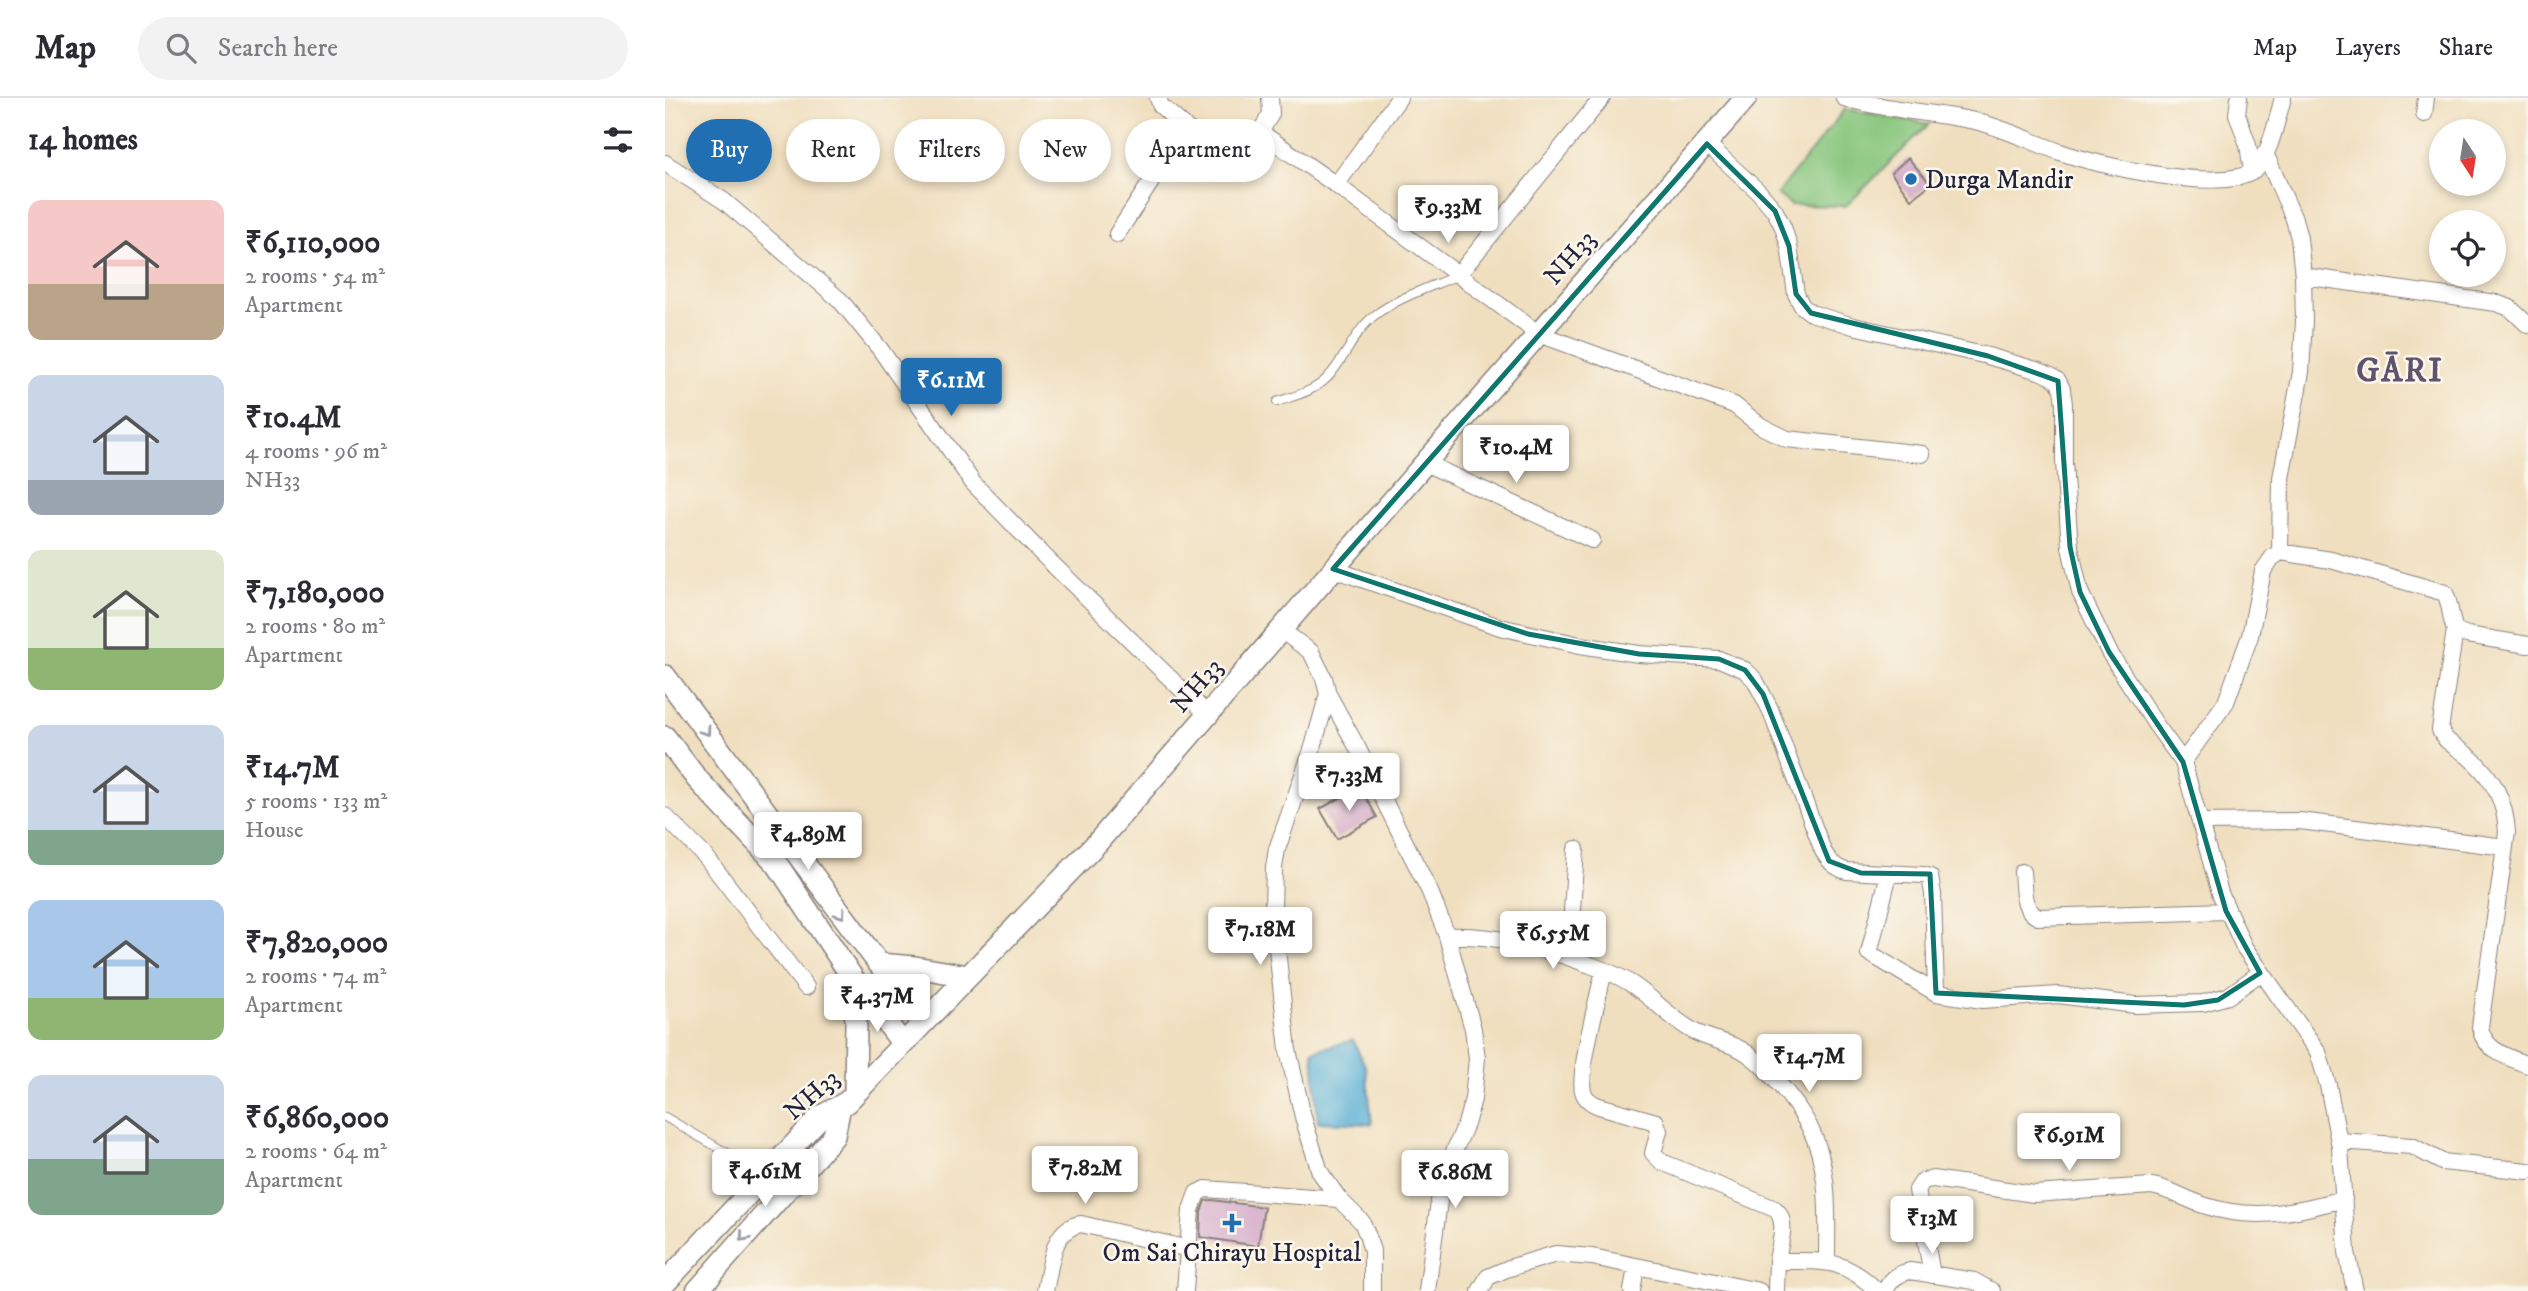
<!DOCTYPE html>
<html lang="en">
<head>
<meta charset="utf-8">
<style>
  :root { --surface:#fff; --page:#f2f2f3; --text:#2b2b33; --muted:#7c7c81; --line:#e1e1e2; --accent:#1f6fb2 }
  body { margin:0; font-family:"IM FELL DW Pica",serif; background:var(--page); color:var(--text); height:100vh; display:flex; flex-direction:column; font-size:26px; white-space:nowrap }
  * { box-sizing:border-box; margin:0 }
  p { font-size:23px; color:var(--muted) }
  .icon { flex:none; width:38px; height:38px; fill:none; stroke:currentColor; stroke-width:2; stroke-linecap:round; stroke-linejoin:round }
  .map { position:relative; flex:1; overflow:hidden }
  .sheet { display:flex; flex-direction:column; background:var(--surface); width:665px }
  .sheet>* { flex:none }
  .guide { position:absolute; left:21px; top:21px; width:665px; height:63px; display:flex; gap:14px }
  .needle { width:46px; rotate:168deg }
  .fabs { position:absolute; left:1764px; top:21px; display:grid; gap:14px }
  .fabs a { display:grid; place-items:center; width:77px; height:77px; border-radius:50%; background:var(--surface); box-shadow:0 4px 10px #0003; font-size:35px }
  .price { position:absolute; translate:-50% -60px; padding:0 16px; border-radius:7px; background:#fff; color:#222; font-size:23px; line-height:46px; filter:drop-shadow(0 2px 4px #0008) }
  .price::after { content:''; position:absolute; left:50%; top:42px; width:21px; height:16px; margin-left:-10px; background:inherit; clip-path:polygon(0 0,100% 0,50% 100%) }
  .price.selected { background:var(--accent); color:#fff }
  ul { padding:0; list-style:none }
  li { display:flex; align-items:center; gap:21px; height:175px; padding:0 28px }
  li span { display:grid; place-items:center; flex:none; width:196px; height:140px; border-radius:14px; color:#555 }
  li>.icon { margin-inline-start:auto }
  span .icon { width:84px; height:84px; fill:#fffc; stroke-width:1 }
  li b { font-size:30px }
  h2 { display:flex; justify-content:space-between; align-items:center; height:84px; padding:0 28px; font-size:30px }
  .pill { padding:0 24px; border-radius:32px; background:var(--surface); box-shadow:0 4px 10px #0003; font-size:24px; line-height:63px }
  .pill.selected { background:var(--accent); color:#fff }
  header { display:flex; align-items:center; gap:42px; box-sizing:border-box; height:98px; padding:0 35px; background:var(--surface); border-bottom:2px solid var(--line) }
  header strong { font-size:33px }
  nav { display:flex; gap:38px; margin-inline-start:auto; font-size:24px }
  .search { width:490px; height:63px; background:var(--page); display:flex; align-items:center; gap:18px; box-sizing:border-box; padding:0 24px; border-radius:38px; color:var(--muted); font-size:26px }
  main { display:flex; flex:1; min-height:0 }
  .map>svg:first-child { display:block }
  .green { fill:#86c57c; stroke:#54745c; stroke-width:2 }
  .water { fill:#58afd5; stroke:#3d6888; stroke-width:2 }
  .building { fill:#d5adcb }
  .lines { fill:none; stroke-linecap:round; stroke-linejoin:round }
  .lane-casing { stroke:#89807d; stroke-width:10 }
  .street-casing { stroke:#89807d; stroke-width:18 }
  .secondary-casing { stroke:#89807d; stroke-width:24 }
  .lane { stroke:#fff; stroke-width:8 }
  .street { stroke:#fff; stroke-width:16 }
  .secondary { stroke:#fff; stroke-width:21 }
  .oneway { stroke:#9c9ca7 }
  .marked { fill:none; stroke:#0f766e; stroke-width:5; stroke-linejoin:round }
  .poi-dot { fill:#1f6fb2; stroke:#fbf7ec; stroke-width:2.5 }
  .labels { text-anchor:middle; stroke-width:5; stroke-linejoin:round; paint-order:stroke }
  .poi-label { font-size:26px; fill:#22223b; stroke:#fbf7ec; text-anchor:start }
  .street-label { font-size:26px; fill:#22223b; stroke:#fbf7ec }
  .district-label { font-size:33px; font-weight:bold; letter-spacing:2px; fill:#61536d; stroke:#fbf7ec }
</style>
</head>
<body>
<header>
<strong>Map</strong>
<div class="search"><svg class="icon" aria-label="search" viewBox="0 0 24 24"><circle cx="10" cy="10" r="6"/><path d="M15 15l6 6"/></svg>Search here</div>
<nav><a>Map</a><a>Layers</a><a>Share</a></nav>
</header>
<main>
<section class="sheet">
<h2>14 homes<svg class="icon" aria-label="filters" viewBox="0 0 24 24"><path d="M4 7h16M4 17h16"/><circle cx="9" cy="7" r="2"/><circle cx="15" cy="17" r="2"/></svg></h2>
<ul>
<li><span style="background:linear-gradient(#f6c9c9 60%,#b9a48a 0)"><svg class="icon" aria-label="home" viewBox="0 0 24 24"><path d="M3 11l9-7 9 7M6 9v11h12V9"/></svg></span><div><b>₹6,110,000</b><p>2 rooms · 54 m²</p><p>Apartment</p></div></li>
<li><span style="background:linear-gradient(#c9d6e8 75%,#9aa5b1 0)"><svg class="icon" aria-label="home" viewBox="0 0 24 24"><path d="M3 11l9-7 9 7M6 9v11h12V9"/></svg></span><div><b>₹10.4M</b><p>4 rooms · 96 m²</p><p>NH33</p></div></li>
<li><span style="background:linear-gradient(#dfe7d0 70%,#8fb573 0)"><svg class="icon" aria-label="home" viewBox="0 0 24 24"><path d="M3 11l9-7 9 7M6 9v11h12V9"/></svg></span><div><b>₹7,180,000</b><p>2 rooms · 80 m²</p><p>Apartment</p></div></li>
<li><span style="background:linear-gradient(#c9d6e8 75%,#7fa58c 0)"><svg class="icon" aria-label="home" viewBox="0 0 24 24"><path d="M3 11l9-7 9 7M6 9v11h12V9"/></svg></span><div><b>₹14.7M</b><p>5 rooms · 133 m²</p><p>House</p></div></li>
<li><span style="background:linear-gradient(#a9c7e8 70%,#8fb573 0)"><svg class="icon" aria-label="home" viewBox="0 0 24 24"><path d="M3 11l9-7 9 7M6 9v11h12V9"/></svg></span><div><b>₹7,820,000</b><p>2 rooms · 74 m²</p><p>Apartment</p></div></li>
<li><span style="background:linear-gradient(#c9d6e8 60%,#7fa58c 0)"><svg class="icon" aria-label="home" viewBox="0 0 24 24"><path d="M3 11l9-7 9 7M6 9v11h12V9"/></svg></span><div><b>₹6,860,000</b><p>2 rooms · 64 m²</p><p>Apartment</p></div></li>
</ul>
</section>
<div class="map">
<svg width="1863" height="1193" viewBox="0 0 1863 1193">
  <rect width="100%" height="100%" fill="#fbf7ec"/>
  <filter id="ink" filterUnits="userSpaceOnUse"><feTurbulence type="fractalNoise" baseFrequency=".0143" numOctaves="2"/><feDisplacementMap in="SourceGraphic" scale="14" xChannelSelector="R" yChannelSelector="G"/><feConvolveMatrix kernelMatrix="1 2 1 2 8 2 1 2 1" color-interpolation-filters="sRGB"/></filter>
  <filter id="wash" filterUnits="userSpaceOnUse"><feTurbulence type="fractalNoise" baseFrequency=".00686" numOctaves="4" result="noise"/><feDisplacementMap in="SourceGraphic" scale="28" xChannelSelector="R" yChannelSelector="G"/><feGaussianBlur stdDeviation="1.57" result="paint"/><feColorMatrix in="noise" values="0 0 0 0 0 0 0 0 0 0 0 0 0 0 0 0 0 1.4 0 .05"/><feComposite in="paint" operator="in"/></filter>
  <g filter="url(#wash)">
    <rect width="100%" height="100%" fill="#f0dfbf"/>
    <path class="green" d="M1180,11L1264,26L1181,108L1126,107L1112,96Z"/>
    <path class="water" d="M688,942L701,970L707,1026L653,1024L648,953Z"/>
    <g id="blocks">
      <path class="building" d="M1243,60L1266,86L1246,101L1226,75Z
        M695,689L712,719L672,741L655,711Z
        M547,1102L599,1109L593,1148L535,1139L536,1114L540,1103Z"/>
    </g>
  </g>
  <g filter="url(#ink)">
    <use href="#blocks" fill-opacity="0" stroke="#89807d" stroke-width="2"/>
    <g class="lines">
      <defs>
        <path id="lane" d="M612,304C628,298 648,294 661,281C680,263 688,234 710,217C734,199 766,189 793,177
          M0,1019L100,1077"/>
        <path id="street" d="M493,0L496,8L521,30L547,46L571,49L595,34L606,16L605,0
          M1179,0C1221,12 1267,14 1310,23C1339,30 1367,44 1395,54C1431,67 1557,96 1588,73C1605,60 1612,20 1618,0
          M1574,0L1572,16L1583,47L1587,73
          M1759,16L1761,0
          M595,34L671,87L734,0
          M1042,46L1094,94L1110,113L1118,129L1124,148L1131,196L1137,208L1146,215L1188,228L1323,258L1374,273L1386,278L1393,283L1397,291L1399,306V365L1405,449L1415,494L1444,554L1491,627L1518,664L1555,795L1579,849L1653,954L1663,987L1675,1049L1682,1154L1690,1193
          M1600,55L1629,121L1634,140L1638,178L1639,223L1636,274L1616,380L1615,454
          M0,65L59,103L175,202L215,251L308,385L377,456L542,616
          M671,87L874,236L1069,307L1096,328L1122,341L1257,356
          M452,136L521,30
          M793,177L937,0
          M1638,178L1831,205L1845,210L1863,227
          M760,365L927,442
          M668,471L835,529L915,547L974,556L1054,561L1080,572L1090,582L1105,611L1158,753C1164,763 1169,769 1181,773L1258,777L1265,779L1268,796L1271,895
          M616,532L646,554L659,580L663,596L648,649L612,751L609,770L608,814L623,952L638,1019L655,1074L674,1101L697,1124L702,1136L707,1153V1193
          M1790,532L1775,632C1780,645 1793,649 1803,658C1828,679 1840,702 1842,734L1815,929C1819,953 1843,959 1863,967
          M663,596L692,649L765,794L782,838L808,931L812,960L808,1001L801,1026L777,1081L762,1193
          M1518,664L1561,604L1585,538L1598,473L1607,460L1615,454L1666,462L1780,495C1786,507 1785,520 1790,532L1802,537L1863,547
          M0,718L41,759L141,889
          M1535,724L1635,723L1840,749
          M1357,774C1359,791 1356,811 1373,819L1561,813
          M1224,776L1204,855L1271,895L1318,902L1393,897L1470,907L1538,905L1563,898L1595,875
          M782,838C828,836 873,848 917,864C933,870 950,875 965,885C987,899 1005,920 1028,933C1043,941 1059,943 1073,950C1097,961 1132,1005 1144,1028C1166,1070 1162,1118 1162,1163
          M904,859L911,751
          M939,872C934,896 913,974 918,993C920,1001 926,1005 934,1008L991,1024L994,1033L988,1055L997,1064L1110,1111C1124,1123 1114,1147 1112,1163C1157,1163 1178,1159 1212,1193
          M1674,1043L1747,1048L1777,1064L1863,1073
          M1267,1177L1252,1092L1258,1083L1268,1081L1369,1096L1487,1088C1505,1091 1520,1101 1538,1107C1589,1124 1628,1114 1679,1101
          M380,1193C386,1169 386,1130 416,1126L524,1151
          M520,1193L526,1112L532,1095L541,1091L674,1101
          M815,1193L823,1179L844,1170L891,1156L927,1159L1094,1193
          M967,1193L971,1169
          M1111,1193L1112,1163
          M1220,1193C1226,1181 1232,1176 1245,1173L1309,1183L1327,1193"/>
        <path id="secondary" d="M0,578L214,866L260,923
          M0,639L32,681L112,766L187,879L238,946
          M214,866L250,869L303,878
          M187,879L191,923L190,995
          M0,1185L155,1019L182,1004L432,745L760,365L1081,0
          M32,1193L169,1038L175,1008"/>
      </defs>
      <use href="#lane" class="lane-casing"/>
      <use href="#street" class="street-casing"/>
      <use href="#secondary" class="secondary-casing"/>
      <use href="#lane" class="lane"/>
      <use href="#street" class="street"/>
      <use href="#secondary" class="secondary"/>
    </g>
    <defs><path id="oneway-chevron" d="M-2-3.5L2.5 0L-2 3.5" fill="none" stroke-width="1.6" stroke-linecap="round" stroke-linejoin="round" transform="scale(1.75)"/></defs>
    <g class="oneway">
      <use href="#oneway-chevron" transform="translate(41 633) rotate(54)"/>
      <use href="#oneway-chevron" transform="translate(176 816) rotate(54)"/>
      <use href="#oneway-chevron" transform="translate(79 1139) rotate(131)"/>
    </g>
  </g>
  <path class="marked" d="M1042,46L1110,113L1124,148L1131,196L1146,215L1323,258L1393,283L1405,449L1415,494L1444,554L1518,664L1561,813L1595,875L1553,902L1519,907L1271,895L1265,776L1196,775L1164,763L1098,596L1080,572L1054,561L974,556L863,536L668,471Z"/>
  <g class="poi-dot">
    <circle cx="1246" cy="81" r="7"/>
    <path d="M563.5 1114.5h7v7h7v7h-7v7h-7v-7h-7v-7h7z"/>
  </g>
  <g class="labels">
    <g class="poi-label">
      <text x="1260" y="90">Durga Mandir</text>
      <text x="567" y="1163" text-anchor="middle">Om Sai Chirayu Hospital</text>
    </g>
    <g class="street-label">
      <text transform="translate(904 159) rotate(-49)" y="9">NH33</text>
      <text transform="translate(531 587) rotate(-49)" y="9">NH33</text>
      <text transform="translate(146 996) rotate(-41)" y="9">NH33</text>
    </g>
    <g class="district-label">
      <text x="1735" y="283">GĀRI</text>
    </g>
  </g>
</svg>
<div class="fabs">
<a><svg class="needle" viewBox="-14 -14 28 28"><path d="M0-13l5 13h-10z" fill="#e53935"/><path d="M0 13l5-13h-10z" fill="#7c7c81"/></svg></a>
<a><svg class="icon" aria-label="locate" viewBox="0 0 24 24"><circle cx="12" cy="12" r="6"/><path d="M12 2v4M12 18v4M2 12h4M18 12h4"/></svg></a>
</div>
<b class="price" style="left:783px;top:147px">₹9.33M</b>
<b class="price selected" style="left:286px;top:320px">₹6.11M</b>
<b class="price" style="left:851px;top:387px">₹10.4M</b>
<b class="price" style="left:684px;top:715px">₹7.33M</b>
<b class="price" style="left:143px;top:774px">₹4.89M</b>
<b class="price" style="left:595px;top:869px">₹7.18M</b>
<b class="price" style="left:888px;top:873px">₹6.55M</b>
<b class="price" style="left:212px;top:936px">₹4.37M</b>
<b class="price" style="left:1144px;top:996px">₹14.7M</b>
<b class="price" style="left:1404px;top:1075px">₹6.91M</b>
<b class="price" style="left:420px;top:1108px">₹7.82M</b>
<b class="price" style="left:100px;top:1111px">₹4.61M</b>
<b class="price" style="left:790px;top:1112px">₹6.86M</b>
<b class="price" style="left:1267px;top:1158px">₹13M</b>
<div class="guide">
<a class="pill selected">Buy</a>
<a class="pill">Rent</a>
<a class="pill">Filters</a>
<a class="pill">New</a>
<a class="pill">Apartment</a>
</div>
</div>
</main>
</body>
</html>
